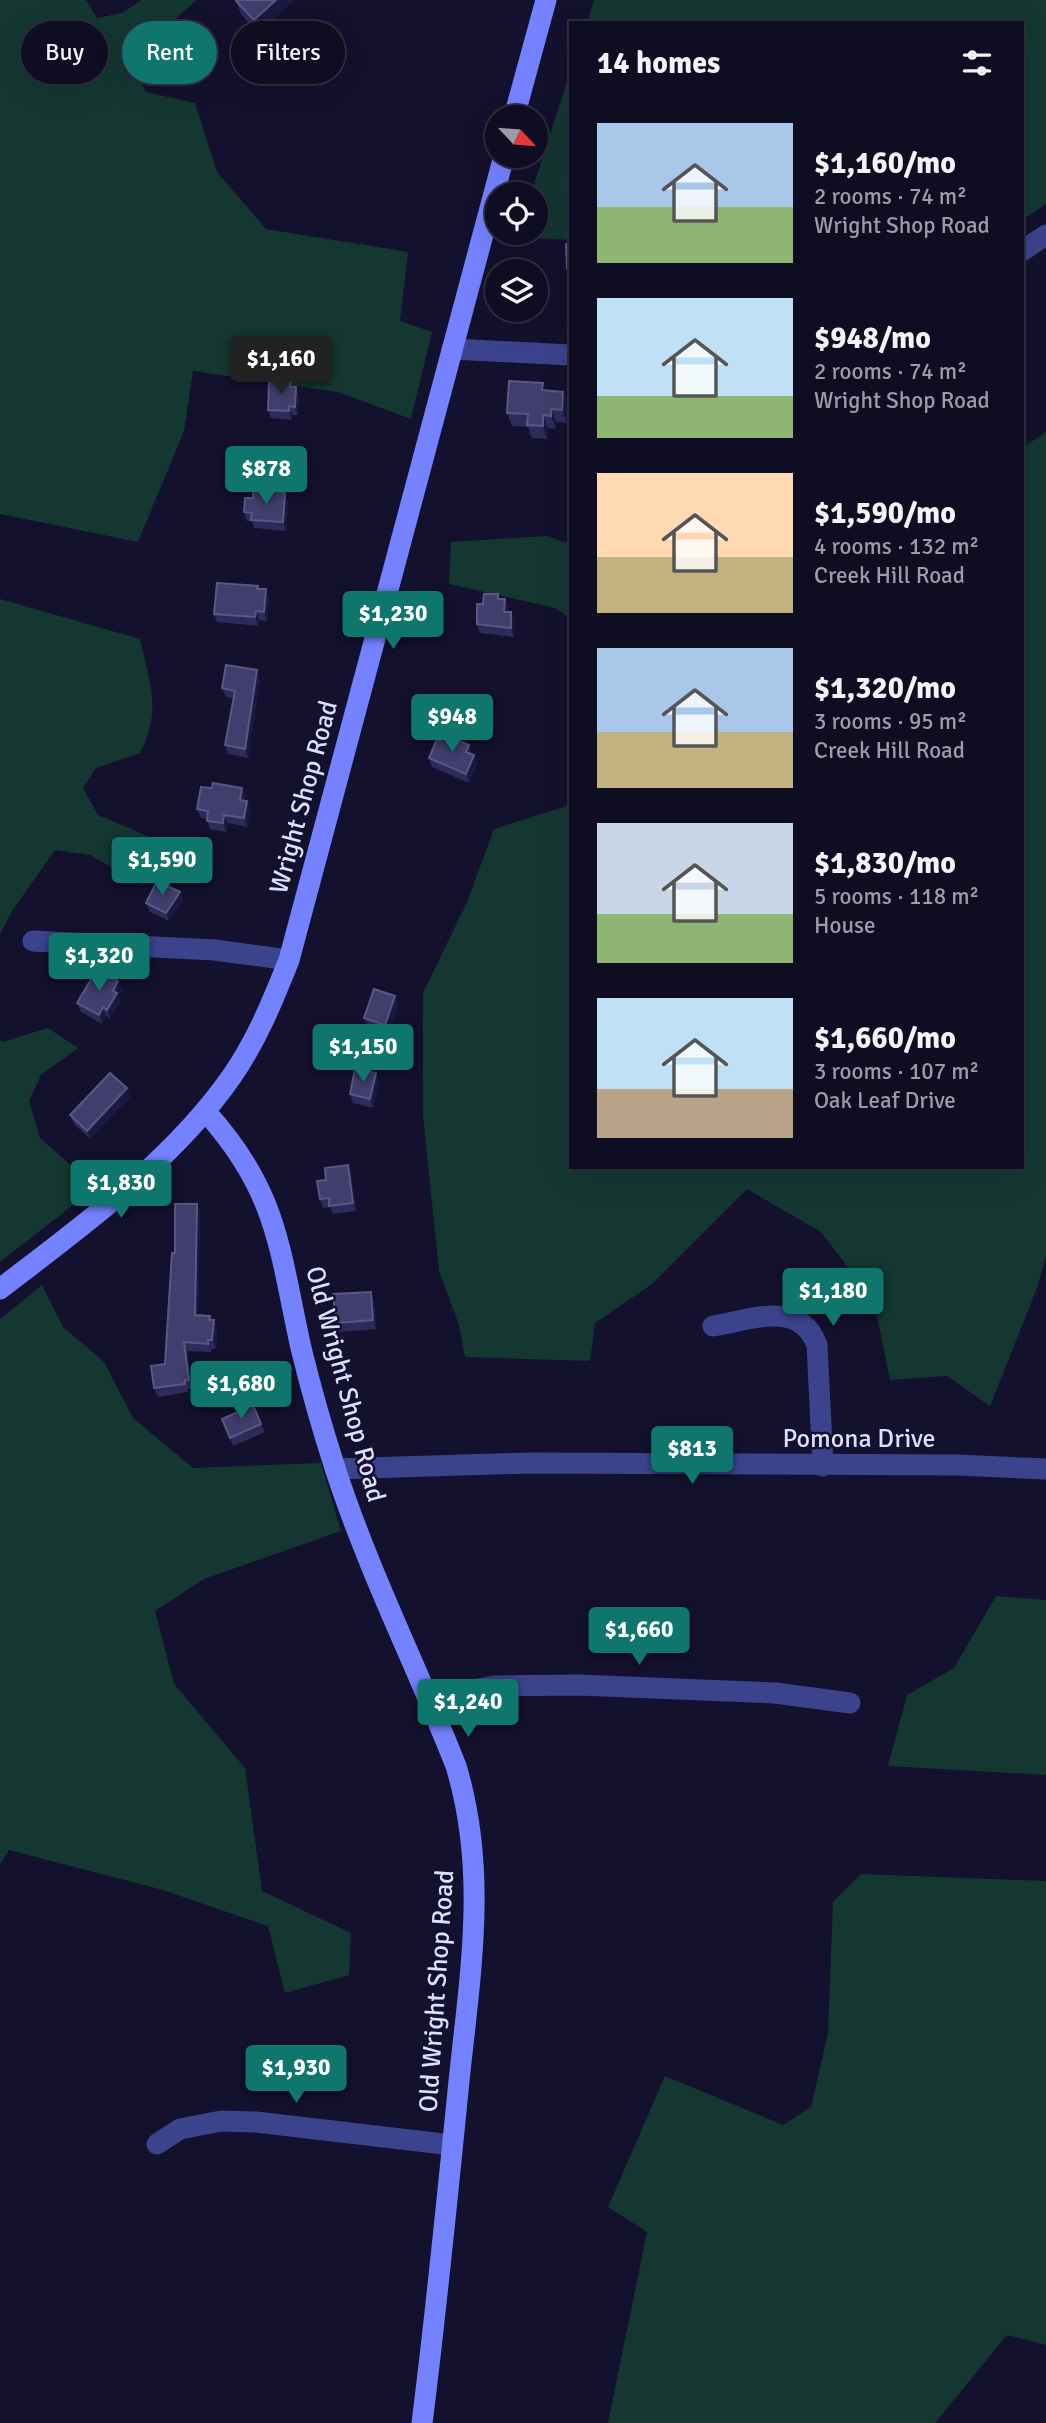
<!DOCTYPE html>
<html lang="en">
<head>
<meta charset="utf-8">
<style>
  :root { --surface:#0e0d22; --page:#17162a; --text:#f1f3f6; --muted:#9b9ca5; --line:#2e2d40; --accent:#0f766e }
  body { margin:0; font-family:Signika,sans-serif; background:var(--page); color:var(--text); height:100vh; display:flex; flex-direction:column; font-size:26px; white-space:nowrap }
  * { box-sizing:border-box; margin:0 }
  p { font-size:23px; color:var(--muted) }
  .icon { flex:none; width:38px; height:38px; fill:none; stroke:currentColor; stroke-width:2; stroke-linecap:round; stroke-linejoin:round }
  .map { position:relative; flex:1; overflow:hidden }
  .drawer { position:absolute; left:569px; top:21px; width:455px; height:1148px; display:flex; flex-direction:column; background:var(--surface); border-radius:0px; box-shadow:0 7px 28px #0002,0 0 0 2px var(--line) }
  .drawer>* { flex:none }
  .top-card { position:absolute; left:21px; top:21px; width:443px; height:63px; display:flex; gap:14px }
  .needle { width:46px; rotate:116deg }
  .fabs { position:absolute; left:485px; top:105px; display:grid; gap:14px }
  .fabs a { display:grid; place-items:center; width:63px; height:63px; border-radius:50%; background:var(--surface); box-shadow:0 7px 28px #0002,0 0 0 2px var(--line); font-size:35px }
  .price { position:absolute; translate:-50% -60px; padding:0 16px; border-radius:7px; background:var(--accent); color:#fff; font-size:23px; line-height:46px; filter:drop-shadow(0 2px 4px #0008) }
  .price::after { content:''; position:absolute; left:50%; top:42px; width:21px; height:16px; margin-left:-10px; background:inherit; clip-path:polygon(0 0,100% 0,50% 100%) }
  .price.current { background:#222; color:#fff }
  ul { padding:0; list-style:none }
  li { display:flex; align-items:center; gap:21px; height:175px; padding:0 28px }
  li span { display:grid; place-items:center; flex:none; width:196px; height:140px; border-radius:0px; color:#555 }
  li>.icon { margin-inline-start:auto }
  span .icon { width:84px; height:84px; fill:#fffc; stroke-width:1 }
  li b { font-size:30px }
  h2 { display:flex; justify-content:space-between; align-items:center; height:84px; padding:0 28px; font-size:30px }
  .pill { padding:0 24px; border-radius:32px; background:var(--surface); box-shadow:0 7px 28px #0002,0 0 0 2px var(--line); font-size:24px; line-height:63px }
  .pill.current { background:var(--accent); color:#fff }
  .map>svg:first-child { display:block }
  .green { fill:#143732 }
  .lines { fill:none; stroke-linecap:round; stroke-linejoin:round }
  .street { stroke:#3c438d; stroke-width:21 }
  .secondary { stroke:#7582ff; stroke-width:21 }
  .wall { fill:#2e2b5b }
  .shaded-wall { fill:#1b1841 }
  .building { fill:#413e6d; stroke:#5a5784; stroke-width:2 }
  .labels { text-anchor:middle; stroke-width:5; stroke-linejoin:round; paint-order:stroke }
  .street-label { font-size:26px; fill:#dedeff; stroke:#13112d }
</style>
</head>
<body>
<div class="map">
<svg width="1046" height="2423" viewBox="0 0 1046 2423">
  <rect width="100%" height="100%" fill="#13112d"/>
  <path class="green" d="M0,0H86L97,18L122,13L142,0H197L165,28L135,71L146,92L195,103L217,172L266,229L408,252L400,321L432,332L411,419L338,392L193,371L184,431L138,542L0,514Z
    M594,0H1046V204L1022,220V23H587Z
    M570,72V240L517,237L518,233H536V194H531Z
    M1046,432V1256L1037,1288L990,1406L947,1376L890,1380L874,1301L821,1232L747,1189L652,1284L595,1323L590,1361L465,1357L459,1325L439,1271L423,1115V993L467,902L494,829L570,805V1167H1022V448Z
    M547,536L570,544V618L555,608L449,584L451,542Z
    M0,599L140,639C150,684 162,710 140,753L96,768L83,788L98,815L171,846L142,885L90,855L55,850L12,911L0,934Z
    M48,1028L78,1048L41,1075L29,1101L40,1138L96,1187L0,1262V1040L2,1042Z
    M42,1285L63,1327L104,1362L133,1418L193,1468L321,1463L341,1531L204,1579L155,1611L174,1684L245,1768L262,1891L351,1933L349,1975L285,1993L268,1926L163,1890L9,1850L0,1865V1319Z
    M996,1596L1046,1600V1775L888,1766L907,1695L954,1668Z
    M861,1874L1046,1881V2345L1007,2335L935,2423H608L647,2232L608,2207L665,2076L783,2125L811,2107L828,2033L833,1902Z"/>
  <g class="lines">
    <path class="street" d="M1022,251L1046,235
      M452,349L570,355
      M33,941L215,950L289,960
      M713,1326C751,1320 800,1299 817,1345L823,1466
      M335,1469L529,1463L957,1465L1046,1469
      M429,1697L495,1686L579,1685L775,1693L850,1703
      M157,2144L180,2129L221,2121L256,2122L452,2145"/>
    <path class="secondary" d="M514,117L546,0
      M206,1112C278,1192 279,1248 301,1348C311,1389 323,1431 336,1471C369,1572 417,1667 456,1766C489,1875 469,1980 458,2091C447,2202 436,2313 422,2423
      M0,1289C83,1225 172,1162 232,1076C257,1040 273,1000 289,960L504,156"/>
  </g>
  <path class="wall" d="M238,0H294L258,33L241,14L236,1Z
    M292,387H296L299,396L298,415H292V420L271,418L268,410Z
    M546,390L568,405L567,423L556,422V429L548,428L547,439L532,438L528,427L512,426L507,413Z
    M288,502L286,531L254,528L252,521H247L244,512Z
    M258,586L259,589L269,598L267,621L259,620L258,626L217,622L214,614Z
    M498,594L500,599H505L508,608V612H511L514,621V637L480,633L477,624L483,604Z
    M260,679L248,758L228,754L225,745L234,698L226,697L222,688Z
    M472,755H474L477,764L469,783L432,767L429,758Z
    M212,788H242L245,797V800L247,801L250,809L247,827L228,823L226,832L210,829L207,819L201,818L197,809Z
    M183,900L169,921L150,912L146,903Z
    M122,990L118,996L120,1002L110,1019L106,1016L102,1024L81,1012L77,1003Z
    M395,996L398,1005L389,1033L368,1026L364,1018Z
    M376,1073L379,1082L373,1108L353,1103L350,1094Z
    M127,1088L130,1097L90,1139L74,1124L70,1115Z
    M348,1165L351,1174L356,1211L333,1214L330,1207L323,1208L320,1199L326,1180Z
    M197,1204L200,1213L198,1316H210L217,1329L216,1349H211V1352L187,1351L192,1388L188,1389V1392L158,1397L154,1388L165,1364L175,1253Z
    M374,1300L376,1329L339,1332L336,1323Z
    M222,1419L261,1424L265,1432L233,1446Z"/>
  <path class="shaded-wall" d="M276,0H294L258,33L254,20Z
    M296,387L299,396L298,415L295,407Z
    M563,392L568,405L567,423L562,410Z
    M289,406L292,415V420L289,411Z
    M551,409L556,422V429L551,416Z
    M543,415L548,428L547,439L543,426Z
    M285,493L288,502L286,531L283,522Z
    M266,589L269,598L267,621L264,612Z
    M505,599L508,608L507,621L504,612Z
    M256,611L259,620L258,626L255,617Z
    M511,612L514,621V637L511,628Z
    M257,670L260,679L248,758L245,749Z
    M469,745L472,754L466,752Z
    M474,755L477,764L469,783L466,774Z
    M242,788L245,797L243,808L240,800Z
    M247,801L250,809L247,827L244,818Z
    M224,815L228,823L226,832L223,823Z
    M180,892L183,900L169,921L166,913Z
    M118,981L122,990L118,996L120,1002L110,1019L107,1010L113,991Z
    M395,996L398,1005L389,1033L385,1025Z
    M103,1007L106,1016L102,1024L99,1015Z
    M376,1073L379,1082L373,1108L370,1099Z
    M127,1088L130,1097L90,1139L87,1131Z
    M348,1165L351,1174L356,1211L353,1203Z
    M197,1204L200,1213L198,1324L195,1315Z
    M371,1292L374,1300L376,1329L373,1320Z
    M214,1320L217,1329L216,1349L212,1340Z
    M184,1342L187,1351L192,1388L189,1380Z"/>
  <path class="building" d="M238,0H276L254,20L236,1Z
    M566,244H570V268H567Z
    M269,381L291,382L290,387H296L295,407L289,406V411L268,410Z
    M509,381L543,383L542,390L563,392L562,410L551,409V416L543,415V426L527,425L528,414L507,413Z
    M253,490L285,493L283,522L251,520L252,513L244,512L245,498H253Z
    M217,583L258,586L257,589H266L264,612L256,611L255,617L214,614Z
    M484,594H498V599H505L504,612H511V628L477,624V604H483Z
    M226,665L257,670L245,749L225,745L235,691L222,688Z
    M443,734L469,745L466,752L474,755L466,774L429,758L437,739L440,741Z
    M213,783L242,788L240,800L247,801L244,818L224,815L223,823L207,821L208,811L197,809L201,787L212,788Z
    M157,881L180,892L166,913L146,903Z
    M97,969L118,981L113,991L117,993L107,1010L103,1007L99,1015L77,1003Z
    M374,989L395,996L385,1025L364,1018Z
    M355,1069L376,1073L370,1099L350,1094Z
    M110,1073L127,1088L87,1131L70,1115Z
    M348,1165L353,1203L329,1206V1198L320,1199L317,1181L326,1180L325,1168Z
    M175,1204H197L195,1315L210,1316L209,1320H214L212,1340H208V1344L184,1342L189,1380H185V1384L154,1388L151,1366L165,1364L172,1253H175Z
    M371,1292L373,1320L336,1323L333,1294Z
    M253,1405L261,1424L230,1438L222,1419Z"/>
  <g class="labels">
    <g class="street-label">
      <text transform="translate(303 797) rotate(-75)" y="9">Wright Shop Road</text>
      <text transform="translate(346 1384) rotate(75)" y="9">Old Wright Shop Road</text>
      <text x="859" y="1447">Pomona Drive</text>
      <text transform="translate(436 1991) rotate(-86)" y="9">Old Wright Shop Road</text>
    </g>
  </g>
</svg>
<div class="fabs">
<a><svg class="needle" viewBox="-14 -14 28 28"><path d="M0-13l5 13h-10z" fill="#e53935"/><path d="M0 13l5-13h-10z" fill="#9b9ca5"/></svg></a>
<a><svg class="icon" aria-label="locate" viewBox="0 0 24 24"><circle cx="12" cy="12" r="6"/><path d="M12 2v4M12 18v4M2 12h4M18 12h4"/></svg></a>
<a><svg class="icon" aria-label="layers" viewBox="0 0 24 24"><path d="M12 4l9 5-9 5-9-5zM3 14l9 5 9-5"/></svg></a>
</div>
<b class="price current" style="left:281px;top:396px">$1,160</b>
<b class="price" style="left:266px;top:506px">$878</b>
<b class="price" style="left:393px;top:651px">$1,230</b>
<b class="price" style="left:452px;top:754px">$948</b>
<b class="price" style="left:162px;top:897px">$1,590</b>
<b class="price" style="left:99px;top:993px">$1,320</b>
<b class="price" style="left:363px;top:1084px">$1,150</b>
<b class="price" style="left:121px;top:1220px">$1,830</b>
<b class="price" style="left:833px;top:1328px">$1,180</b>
<b class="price" style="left:241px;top:1421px">$1,680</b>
<b class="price" style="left:692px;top:1486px">$813</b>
<b class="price" style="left:639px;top:1667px">$1,660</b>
<b class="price" style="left:468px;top:1739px">$1,240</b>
<b class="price" style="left:296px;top:2105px">$1,930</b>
<div class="top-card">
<a class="pill">Buy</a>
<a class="pill current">Rent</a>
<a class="pill">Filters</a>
</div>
<section class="drawer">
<h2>14 homes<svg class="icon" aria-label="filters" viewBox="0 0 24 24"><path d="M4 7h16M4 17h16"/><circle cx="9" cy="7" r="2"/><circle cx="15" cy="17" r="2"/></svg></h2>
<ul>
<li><span style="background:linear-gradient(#a9c7e8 60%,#8fb573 0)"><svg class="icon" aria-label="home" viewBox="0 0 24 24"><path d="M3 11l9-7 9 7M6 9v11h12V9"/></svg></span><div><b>$1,160/mo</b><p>2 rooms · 74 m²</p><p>Wright Shop Road</p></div></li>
<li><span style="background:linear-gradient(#bfe0f5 70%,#8fb573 0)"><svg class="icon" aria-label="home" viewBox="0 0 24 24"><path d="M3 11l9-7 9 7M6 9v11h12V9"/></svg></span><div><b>$948/mo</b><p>2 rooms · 74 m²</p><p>Wright Shop Road</p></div></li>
<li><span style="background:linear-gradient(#ffd9b3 60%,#c2b280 0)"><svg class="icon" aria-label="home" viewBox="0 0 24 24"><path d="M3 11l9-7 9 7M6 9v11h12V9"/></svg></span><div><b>$1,590/mo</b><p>4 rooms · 132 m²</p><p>Creek Hill Road</p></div></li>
<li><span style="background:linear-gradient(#a9c7e8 60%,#c2b280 0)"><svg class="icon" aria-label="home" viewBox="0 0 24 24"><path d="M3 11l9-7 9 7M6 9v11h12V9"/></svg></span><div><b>$1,320/mo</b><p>3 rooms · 95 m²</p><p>Creek Hill Road</p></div></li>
<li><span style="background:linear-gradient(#c9d6e8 65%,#8fb573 0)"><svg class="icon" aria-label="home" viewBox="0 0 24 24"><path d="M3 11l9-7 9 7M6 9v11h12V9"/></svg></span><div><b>$1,830/mo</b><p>5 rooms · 118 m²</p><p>House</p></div></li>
<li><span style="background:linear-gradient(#bfe0f5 65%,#b9a48a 0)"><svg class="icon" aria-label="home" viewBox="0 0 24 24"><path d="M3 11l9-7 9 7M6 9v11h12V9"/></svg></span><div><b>$1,660/mo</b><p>3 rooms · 107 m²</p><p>Oak Leaf Drive</p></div></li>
</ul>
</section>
</div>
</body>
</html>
